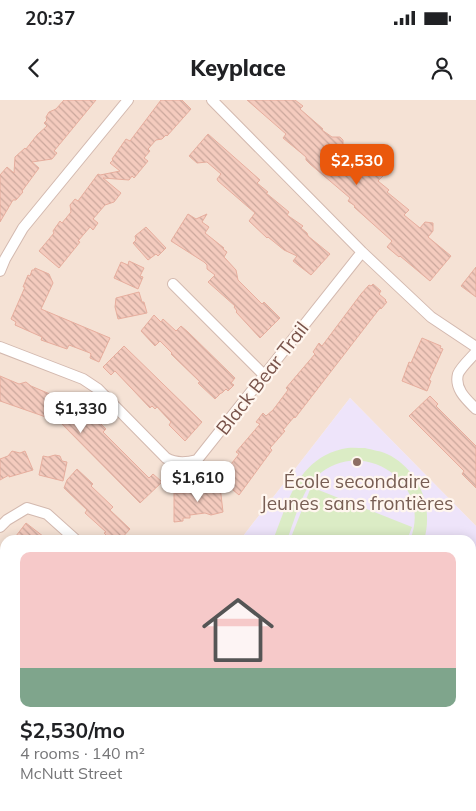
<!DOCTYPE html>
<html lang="en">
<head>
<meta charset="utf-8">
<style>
  :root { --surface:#fff; --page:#f2f2f2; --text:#202124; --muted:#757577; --line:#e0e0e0; --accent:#ea580c }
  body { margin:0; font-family:Mulish,sans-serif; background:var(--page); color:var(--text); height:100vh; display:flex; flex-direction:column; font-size:19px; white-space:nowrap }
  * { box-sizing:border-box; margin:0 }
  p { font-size:16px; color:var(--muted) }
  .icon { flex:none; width:28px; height:28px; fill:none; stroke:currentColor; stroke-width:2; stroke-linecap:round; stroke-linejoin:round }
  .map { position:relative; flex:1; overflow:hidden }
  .sheet { position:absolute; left:0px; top:435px; width:476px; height:276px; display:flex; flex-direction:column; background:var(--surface); border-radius:15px 15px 0 0; box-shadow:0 2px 12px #0003 }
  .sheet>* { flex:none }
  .price { position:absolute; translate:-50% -42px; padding:0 11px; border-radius:10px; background:#fff; color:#222; font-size:16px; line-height:32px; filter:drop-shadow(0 1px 2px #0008) }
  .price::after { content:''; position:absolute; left:50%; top:30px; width:15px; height:11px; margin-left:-8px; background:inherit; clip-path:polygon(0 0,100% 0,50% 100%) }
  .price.active { background:var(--accent); color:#fff }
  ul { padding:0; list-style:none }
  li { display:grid; align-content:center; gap:10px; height:265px; padding:0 20px }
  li+li { border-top:1px solid var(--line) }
  li span { display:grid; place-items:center; height:155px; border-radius:10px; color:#555 }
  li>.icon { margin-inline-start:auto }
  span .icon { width:90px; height:90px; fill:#fffc; stroke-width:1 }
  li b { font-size:21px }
  .status { display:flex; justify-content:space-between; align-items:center; height:35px; padding:0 25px; background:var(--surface); direction:ltr }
  .status svg { height:14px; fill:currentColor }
  header { display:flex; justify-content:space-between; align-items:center; height:65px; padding:0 20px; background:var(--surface); font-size:22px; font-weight:800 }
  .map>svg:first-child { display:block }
  .residential { fill:#f5e2d5 }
  .industrial { fill:#eee5e1 }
  .education { fill:#eee4fa }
  .pitch { fill:#dbecc5 }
  .building { fill:url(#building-back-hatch); stroke:#e7ae9e }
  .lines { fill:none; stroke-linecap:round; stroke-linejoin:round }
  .service-casing { stroke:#d3b9af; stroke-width:8 }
  .minor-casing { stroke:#d3b9af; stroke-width:12 }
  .service { stroke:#fff; stroke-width:5 }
  .minor { stroke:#fff; stroke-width:10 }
  .education-dot { fill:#8d6e63; stroke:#fff6ef; stroke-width:2 }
  .labels { text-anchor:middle; stroke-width:4.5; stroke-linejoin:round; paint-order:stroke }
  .street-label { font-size:19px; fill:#79534a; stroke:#fff6ef }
  .education-label { font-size:19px; fill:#785e54; stroke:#fff6ef }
</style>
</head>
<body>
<div class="status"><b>20:37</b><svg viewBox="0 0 49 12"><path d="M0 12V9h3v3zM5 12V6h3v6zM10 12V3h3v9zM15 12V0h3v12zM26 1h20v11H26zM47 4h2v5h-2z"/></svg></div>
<header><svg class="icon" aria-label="back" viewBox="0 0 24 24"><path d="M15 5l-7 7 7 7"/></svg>Keyplace<svg class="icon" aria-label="person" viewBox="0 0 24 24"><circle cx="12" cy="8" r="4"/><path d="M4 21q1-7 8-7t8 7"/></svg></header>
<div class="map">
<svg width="476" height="711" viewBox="0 0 476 711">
  <defs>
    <pattern id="building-back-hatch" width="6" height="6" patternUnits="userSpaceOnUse" patternTransform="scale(1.25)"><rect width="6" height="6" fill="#f4cbbe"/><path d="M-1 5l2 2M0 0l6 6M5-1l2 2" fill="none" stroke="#caa79c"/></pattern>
  </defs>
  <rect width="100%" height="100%" fill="#fdf1e7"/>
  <path class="residential" d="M0,0H476V426L350,298L240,440H5V706H37L34,711H0Z"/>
  <path class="industrial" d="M476,485V711H295L299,706H471V491Z"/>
  <path class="education" d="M350,298L476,426V485L471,491V440H240Z
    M37,706H299L295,711H34Z"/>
  <path class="pitch" d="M365,348C372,350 381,351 387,354C419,369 434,407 424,440H410C434,382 361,334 316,377C302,390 294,422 287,440H273C288,402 297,360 342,349C349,347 357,348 365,348Z
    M311,387L412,427L407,440H290Z"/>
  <path class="building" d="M64,0H96L59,45L54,51L57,53L52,59L32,62L39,68L22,91L23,92L16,100H13L0,122V75L7,67L14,73L15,57L25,48L26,49L37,35L47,26L44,23L47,20L46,17L49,12L56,9Z
    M161,0H182L191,9L167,36L166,35L162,39L156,40L148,49L150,51L144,58L148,61L134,78L132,76L129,80L103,78L121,93L114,102L105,105L93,119L98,123L93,130L90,127L78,141L80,142L59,168L39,151L54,133L53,131L60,121L62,123L71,112L70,105L75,99L78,101L98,74L100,75L120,71L110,63L113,60L112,59L126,39L130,41Z
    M247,0H295L303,6L300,9L323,29L322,30L332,37H340L343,40V51L370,73L374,68H382L383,76L378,81L389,90L387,92L409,110L404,115L420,128L425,122L433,123V131L428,137L451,156L430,181L400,156L399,157L387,147L392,141L354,107L355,106L348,101L350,98L310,64L306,60V57L283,38L286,34Z
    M208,34L260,80L257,83L268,92L266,93L289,112L287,115L303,126L301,128L307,133L308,136L330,154L311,175L293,161L297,156L284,150L268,137L267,138L249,121L255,113L218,81L217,79L221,74L207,62L197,63L189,56Z
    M188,114L196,119L207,114L202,122L209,127L205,133L224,148L223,149L227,152L224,157L236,170L238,180L262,204L264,202L280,218L260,238L236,212L237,211L234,207L235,206L208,182L215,175L207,169V165L204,162L171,141Z
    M146,127L166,148L158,156L156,154L148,160L133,143L136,140L135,136Z
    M129,161L144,168L140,176L143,177L138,189L114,178L121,162L128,165Z
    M476,167V197L461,186Z
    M35,168L49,174L53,183L41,209L110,238L99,262L90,258L91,254L90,253L69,245L67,249L41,240L42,237L15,225L16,222L11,219L25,187H23L28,175L30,176L32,170H34Z
    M373,184L381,191L379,194L386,200L385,201L387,202L381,209L380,208L295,318L294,317L283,330L285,331L270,348L272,350L239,395L220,379L225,374L224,373L239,354L236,352L260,324L256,322L263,313L266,316L273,310L288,290L286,288L315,254L313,252L319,243L322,246L361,194L369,185L371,186Z
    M139,192L142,202H144L147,213L118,219L115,207L116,198Z
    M154,215L161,222L163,219L176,231L181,226L188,232L235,278L231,283L234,285L228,291L226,289L222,293H221L215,299L198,283L200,282L171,254L172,253L160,241L155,246L141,231Z
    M422,238L441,246L440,248L443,249L429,280L431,281L427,291L402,281L409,262L411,263Z
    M124,246L202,322L185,341L169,325L171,322L157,307L155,309L152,306L150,308L115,271L111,275L103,267Z
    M0,276L19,284L26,282L31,286L64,300L66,296L76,302L74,304L95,324L98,321L106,329L103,332L149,378L153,374L162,382L140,403L57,319L55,323L43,316L0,301Z
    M430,296L438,304L436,306L476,346V388L462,374L464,371L409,316Z
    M12,351L20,353L25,351L33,370L9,377V375L0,380V359L8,356Z
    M55,355L60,356L62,361L67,362L63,381L39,375L43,356L48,357Z
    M77,369L93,384L91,386L113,407L110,410L130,429L120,440H111L104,433L106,432L85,413L87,410L64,388L67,380Z
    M220,386L223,412L211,415L205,413L190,415V418H183V421L174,422V393H185Z
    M26,423L48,440H21L16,436Z"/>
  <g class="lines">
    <defs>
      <path id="service" d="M309,711L313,706"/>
      <path id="minor" d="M212,0L362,152L431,217L476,247
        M0,171L5,159L23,128L128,0
        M173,184L264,275
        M0,247L83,279L98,289L166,358C176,364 186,363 197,360L362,152
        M476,252C471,258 461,267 458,274C454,289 467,300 476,309
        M0,427L7,420L27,408L47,414L76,440
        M0,609L5,603"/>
    </defs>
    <use href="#service" class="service-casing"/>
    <use href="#minor" class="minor-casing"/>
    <use href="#service" class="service"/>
    <use href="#minor" class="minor"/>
  </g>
  <circle class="education-dot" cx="357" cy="362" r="5"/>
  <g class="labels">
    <g class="street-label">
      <text transform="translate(262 278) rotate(-52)" y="7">Black Bear Trail</text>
    </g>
    <g class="education-label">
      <text x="357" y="388">École secondaire<tspan x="357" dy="22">Jeunes sans frontières</tspan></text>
    </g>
  </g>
</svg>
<b class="price active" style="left:357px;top:86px">$2,530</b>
<b class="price" style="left:81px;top:334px">$1,330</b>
<b class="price" style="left:198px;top:403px">$1,610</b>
<section class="sheet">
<ul>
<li><span style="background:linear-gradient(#f6c9c9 75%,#7fa58c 0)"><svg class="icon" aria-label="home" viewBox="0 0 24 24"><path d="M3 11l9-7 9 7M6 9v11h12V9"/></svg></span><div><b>$2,530/mo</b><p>4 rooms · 140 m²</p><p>McNutt Street</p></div></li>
</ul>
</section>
</div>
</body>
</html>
